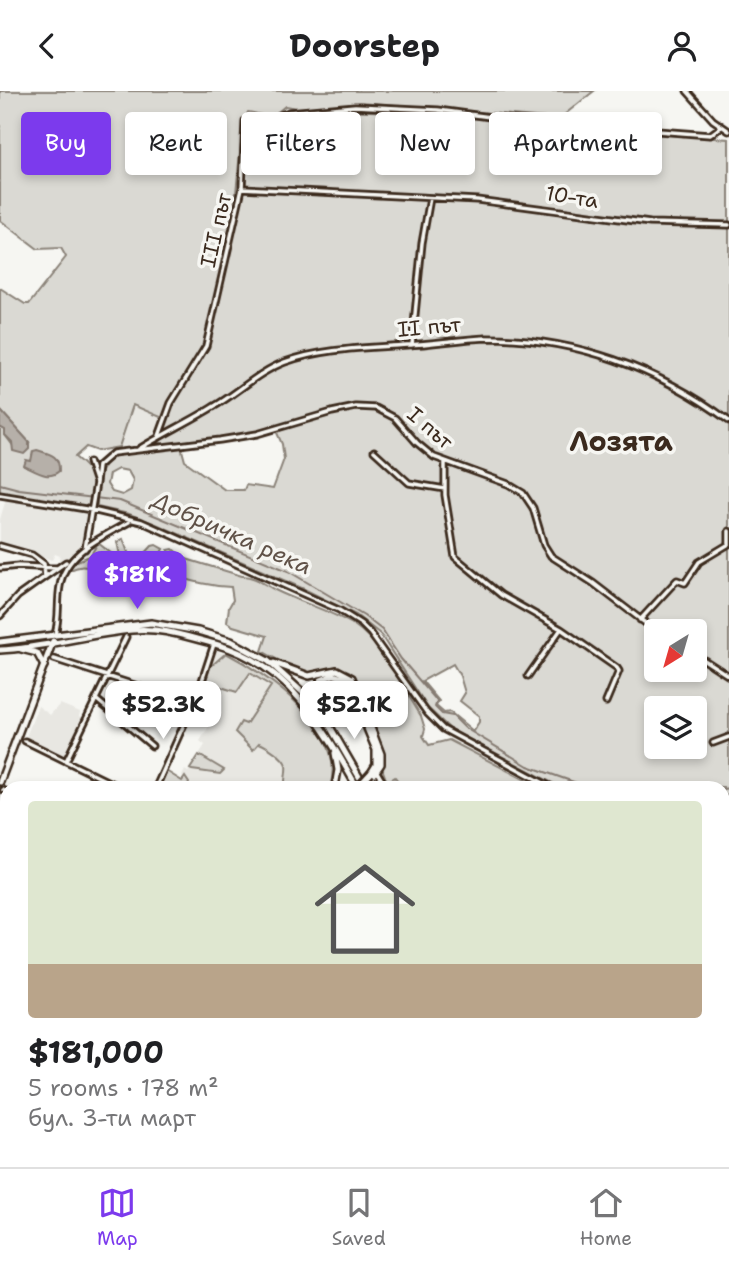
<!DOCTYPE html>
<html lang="en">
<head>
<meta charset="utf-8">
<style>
  :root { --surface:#fff; --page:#f6f6f6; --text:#202124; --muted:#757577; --line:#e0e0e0; --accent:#7c3aed }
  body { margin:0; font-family:"Shantell Sans",sans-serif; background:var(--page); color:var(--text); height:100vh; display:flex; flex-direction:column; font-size:26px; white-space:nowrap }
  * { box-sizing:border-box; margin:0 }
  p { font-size:23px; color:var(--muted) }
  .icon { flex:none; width:38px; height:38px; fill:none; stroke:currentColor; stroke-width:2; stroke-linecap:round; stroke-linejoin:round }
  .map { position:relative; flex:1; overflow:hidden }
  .sheet { position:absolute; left:0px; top:690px; width:730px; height:387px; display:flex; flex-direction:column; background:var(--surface); border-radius:21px 21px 0 0; box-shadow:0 4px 10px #0003 }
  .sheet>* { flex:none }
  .hud { position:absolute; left:21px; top:21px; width:688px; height:63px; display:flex; gap:14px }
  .needle { width:46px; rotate:217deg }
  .buttons { position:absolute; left:644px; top:528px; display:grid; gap:14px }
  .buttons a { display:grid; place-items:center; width:63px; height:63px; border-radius:7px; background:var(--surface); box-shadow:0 4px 10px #0003; font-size:35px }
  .price { position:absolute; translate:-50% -60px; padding:0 16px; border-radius:14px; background:#fff; color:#222; font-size:23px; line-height:46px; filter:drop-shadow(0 2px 4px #0008) }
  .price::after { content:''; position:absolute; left:50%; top:42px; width:21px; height:16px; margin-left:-10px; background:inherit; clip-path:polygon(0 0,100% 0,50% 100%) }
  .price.selected { background:var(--accent); color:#fff }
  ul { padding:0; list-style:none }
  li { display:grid; align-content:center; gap:14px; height:371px; padding:0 28px }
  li+li { border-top:2px solid var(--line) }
  li span { display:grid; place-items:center; height:217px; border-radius:7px; color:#555 }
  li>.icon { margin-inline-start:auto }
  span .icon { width:126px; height:126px; fill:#fffc; stroke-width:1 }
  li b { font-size:30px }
  .pill { padding:0 24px; border-radius:7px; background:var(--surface); box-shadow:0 4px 10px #0003; font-size:24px; line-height:63px }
  .pill.selected { background:var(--accent); color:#fff }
  header { display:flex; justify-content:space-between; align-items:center; height:91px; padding:0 28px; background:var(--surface); font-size:32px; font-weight:700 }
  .tab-bar { display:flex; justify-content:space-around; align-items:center; height:98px; border-top:2px solid var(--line); background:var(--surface); font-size:19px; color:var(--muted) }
  .tab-bar a { display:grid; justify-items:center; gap:4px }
  .tab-bar .selected { color:var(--accent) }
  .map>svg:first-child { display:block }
  .built { fill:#e8e7e2 }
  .green { fill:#dad9d3; stroke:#8a8278; stroke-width:2; fill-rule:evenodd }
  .water { fill:#b6b0a9; stroke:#857a71; stroke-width:2 }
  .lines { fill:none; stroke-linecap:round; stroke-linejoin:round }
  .stream { stroke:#857a71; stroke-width:2 }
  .minor-casing { stroke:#3b2a1e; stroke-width:9 }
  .tertiary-casing { stroke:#3b2a1e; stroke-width:10 }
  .secondary-casing { stroke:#3b2a1e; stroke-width:10 }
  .minor { stroke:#f6f6f2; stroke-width:3.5 }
  .tertiary { stroke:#f6f6f2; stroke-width:5 }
  .secondary { stroke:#f6f6f2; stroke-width:5 }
  .rail { stroke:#3b2a1e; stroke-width:2 }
  .secondary-bridge-casing { stroke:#3b2a1e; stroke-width:10; stroke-linecap:butt }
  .secondary-bridge { stroke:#f6f6f2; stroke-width:5 }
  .labels { text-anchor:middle; stroke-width:7; stroke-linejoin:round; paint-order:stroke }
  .street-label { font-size:21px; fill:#3b2a1e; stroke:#f6f6f2 }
  .water-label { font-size:23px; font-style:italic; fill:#605248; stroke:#f6f6f2 }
  .district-label { font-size:28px; font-weight:bold; fill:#3b2a1e; stroke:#f6f6f2 }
</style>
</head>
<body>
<header><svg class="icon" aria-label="back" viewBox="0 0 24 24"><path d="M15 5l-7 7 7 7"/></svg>Doorstep<svg class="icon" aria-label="person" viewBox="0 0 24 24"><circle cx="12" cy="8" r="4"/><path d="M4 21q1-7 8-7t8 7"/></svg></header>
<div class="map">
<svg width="729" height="1076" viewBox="0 0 729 1076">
  <rect width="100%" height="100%" fill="#f6f6f2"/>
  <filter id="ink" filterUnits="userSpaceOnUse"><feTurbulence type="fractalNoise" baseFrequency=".0143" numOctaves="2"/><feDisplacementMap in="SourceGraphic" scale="14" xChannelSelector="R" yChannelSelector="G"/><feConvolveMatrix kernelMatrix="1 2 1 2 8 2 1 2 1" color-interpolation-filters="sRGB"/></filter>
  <g filter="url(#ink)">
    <path class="built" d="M133,314L163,327L156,344L142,355L119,356Z
      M6,408L88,421L83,456L61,472L58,471L60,465L55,463L52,469L0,451V428Z
      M216,559L259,581L309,626L328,657L332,671L330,696H159L166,680L183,690L184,687L182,685L185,679L188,681L205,654L200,650L221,615L209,607L212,600L203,598Z
      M60,613L80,621L79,625L83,627L85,624L65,665L26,646L38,615L50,624Z
      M0,861L7,863V910L0,908Z
      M723,865L729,866V1076H253L257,1069H723Z
      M64,1069H151L147,1076H60Z
      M174,1069H247L244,1076H179L173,1072Z"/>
    <path class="green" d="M0,0H594L559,28L361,11C337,17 307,20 285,15C268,30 270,25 248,21L243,31L236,102L244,104L247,34L276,30L290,22L332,19L406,21L612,40L729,48V704L723,706V696H560L450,638L428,617L380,543L356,524L304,498L156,433L129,423L97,416C97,396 97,375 115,363L186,355L182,359L185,370L225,399H244L246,394L273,398L284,368L282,353L274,335L251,342L163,355L156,344L163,327L133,314L119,356L97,360L86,356L75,366C100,386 94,390 88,421L0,407V336L5,339V344L14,356L29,351L0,319V197L25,213H29L66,166L61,157L38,158L0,129ZM118,378L128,380L133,389L131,399L122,404L112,401L107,393L109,383ZM656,541H695V579H656ZM453,573L460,585L465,602L460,610L479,625V631L473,640L450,621L444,622L436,615L439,610L422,590ZM656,618H695V656H656Z
      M123,448L129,464L142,466L152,455L156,454L163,458L158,468L162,473L167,468L168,459L173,458L183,467L242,485C253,484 265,494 275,499C301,512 329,519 354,534C381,552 403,597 421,625L425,638L423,645L429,654L449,649L539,696H399L401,694L395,686L387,691L383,680L384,662L358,590L349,580L337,576L309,582L298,580L262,560L267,545L233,535L227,531L229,516L233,509L231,496C197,495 172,482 139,476C126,474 114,479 101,478C86,478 85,472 70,479L72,472L90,465L98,452L116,466L120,464L117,451Z
      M226,562C269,584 348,640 330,696H288L285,691C285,685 287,680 286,674C284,666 267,655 259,652L253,659L235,641L241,631L246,633L271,595L250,582L237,601L205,591L210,576Z
      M199,664L224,679L220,683L192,679L190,678Z
      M166,680L182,690L185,686L189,692L187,696H159Z
      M729,715V855L723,854V717Z"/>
    <path class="water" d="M0,319L29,351V358L24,363L13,360L12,351L5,344V339L0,336Z
      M37,359C50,363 60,364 59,380C48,390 36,380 24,375L26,369L31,370L33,360Z"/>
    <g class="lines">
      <path class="stream" d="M0,393L19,398L120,410L288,480L364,525L382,539L401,568L437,610L435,616L442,623L453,625L465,637L528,675L588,696
        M723,698L729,697"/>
      <defs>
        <path id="minor" d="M687,0L713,29L729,40
          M242,97L477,109L650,132L729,134
          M412,254L422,152L430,107
          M159,345L171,312L206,255L242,97L245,30L270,28L289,21L355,15L438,19L513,29L710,44L721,36
          M139,358C163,343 189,331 213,316C238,302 258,281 285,271C323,257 367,257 407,254C433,253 460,248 486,247C575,247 658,277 729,330
          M374,360L409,392L445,398
          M445,371V404L455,466L501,504L561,538L617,577L619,580L606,611
          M96,392L98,375L113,362L220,349L257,343L332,321L356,316L376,317L395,327L417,352L434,366L508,393L523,402L533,417L544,454L551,465L593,492L657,541
          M0,404L92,419L142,431L339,519L361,533L370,542L427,622L443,638L551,696
          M729,440V453
          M0,455L32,464L44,473L45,486
          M85,458L96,392L89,371
          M0,477L18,475L57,477
          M0,525L18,505L66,471
          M640,529L677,489L685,492L699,471L729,453
          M55,543C60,527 57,511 60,495C65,461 103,446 129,431
          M695,563L729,585
          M54,568L193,613
          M528,585L561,538
          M97,609L152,655
          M25,650L119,696
          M713,652L729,646
          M66,670L126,546
          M377,681L386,696
          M156,696L198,602L214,553
          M3,699L7,701
          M723,711L729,709
          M0,776L7,777
          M0,822L7,807
          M723,856L729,857
          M0,857L7,859
          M0,922L7,924
          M0,944L7,935
          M0,1020L7,1025
          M18,1076L26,1069
          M249,1076L253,1069"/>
        <path id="tertiary" d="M0,691L53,550"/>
        <path id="secondary" d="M0,551L151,532L198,540L231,550L268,570L312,610L325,627L365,696
          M21,558L37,562L44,575
          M0,559C44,557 88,543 132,539C163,536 187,546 215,553C288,572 323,636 357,696
          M274,572L309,585L337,579L352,587L381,663V673L372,686
          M319,616L315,601L321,589L334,584L347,589L376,659V674L371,682
          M335,662L338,679L335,696
          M723,964L729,966
          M723,971L729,972
          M46,1076L50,1069
          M56,1076L60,1069"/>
      </defs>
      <use href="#minor" class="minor-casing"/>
      <use href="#tertiary" class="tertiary-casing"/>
      <use href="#secondary" class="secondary-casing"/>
      <use href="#minor" class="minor"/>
      <use href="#tertiary" class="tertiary"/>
      <use href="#secondary" class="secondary"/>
      <path class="rail" d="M723,861L729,862
        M100,1076L104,1069"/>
      <defs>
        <path id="secondary-bridge" d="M358,696L371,682"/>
      </defs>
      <use href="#secondary-bridge" class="secondary-bridge-casing"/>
      <use href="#secondary-bridge" class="secondary-bridge"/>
    </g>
  </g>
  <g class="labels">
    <g class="street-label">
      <text transform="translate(572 106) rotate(9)" y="7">10-та</text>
      <text transform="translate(216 139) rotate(-77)" y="7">ІІІ път</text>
      <text transform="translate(429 236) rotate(-5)" y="7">ІІ път</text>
      <text transform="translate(430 337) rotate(41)" y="7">І път</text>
    </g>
    <g class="water-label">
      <text transform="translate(232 442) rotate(24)" y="8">Добричка река</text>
    </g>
    <g class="district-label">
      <text x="621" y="360">Лозята</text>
    </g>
  </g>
</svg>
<div class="buttons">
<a><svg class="needle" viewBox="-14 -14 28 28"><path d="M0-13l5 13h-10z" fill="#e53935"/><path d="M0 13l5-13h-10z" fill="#757577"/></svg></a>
<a><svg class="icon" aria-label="layers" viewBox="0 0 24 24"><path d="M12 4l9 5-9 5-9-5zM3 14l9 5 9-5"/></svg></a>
</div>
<b class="price selected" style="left:137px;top:520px">$181K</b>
<b class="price" style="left:163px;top:650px">$52.3K</b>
<b class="price" style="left:354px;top:650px">$52.1K</b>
<div class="hud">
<a class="pill selected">Buy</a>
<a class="pill">Rent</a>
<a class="pill">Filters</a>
<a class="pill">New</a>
<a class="pill">Apartment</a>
</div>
<section class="sheet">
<ul>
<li><span style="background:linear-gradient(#dfe7d0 75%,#b9a48a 0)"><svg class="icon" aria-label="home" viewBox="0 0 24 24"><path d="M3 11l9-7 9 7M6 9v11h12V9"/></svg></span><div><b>$181,000</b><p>5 rooms · 178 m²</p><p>бул. 3-ти март</p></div></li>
</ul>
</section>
</div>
<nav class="tab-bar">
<a class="selected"><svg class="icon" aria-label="map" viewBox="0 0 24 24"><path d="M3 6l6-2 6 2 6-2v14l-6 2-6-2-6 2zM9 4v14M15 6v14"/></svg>Map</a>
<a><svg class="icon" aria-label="saved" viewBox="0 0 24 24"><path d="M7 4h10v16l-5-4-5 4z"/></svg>Saved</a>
<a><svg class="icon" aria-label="home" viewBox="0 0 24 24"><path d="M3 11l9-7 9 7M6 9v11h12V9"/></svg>Home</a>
</nav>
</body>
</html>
